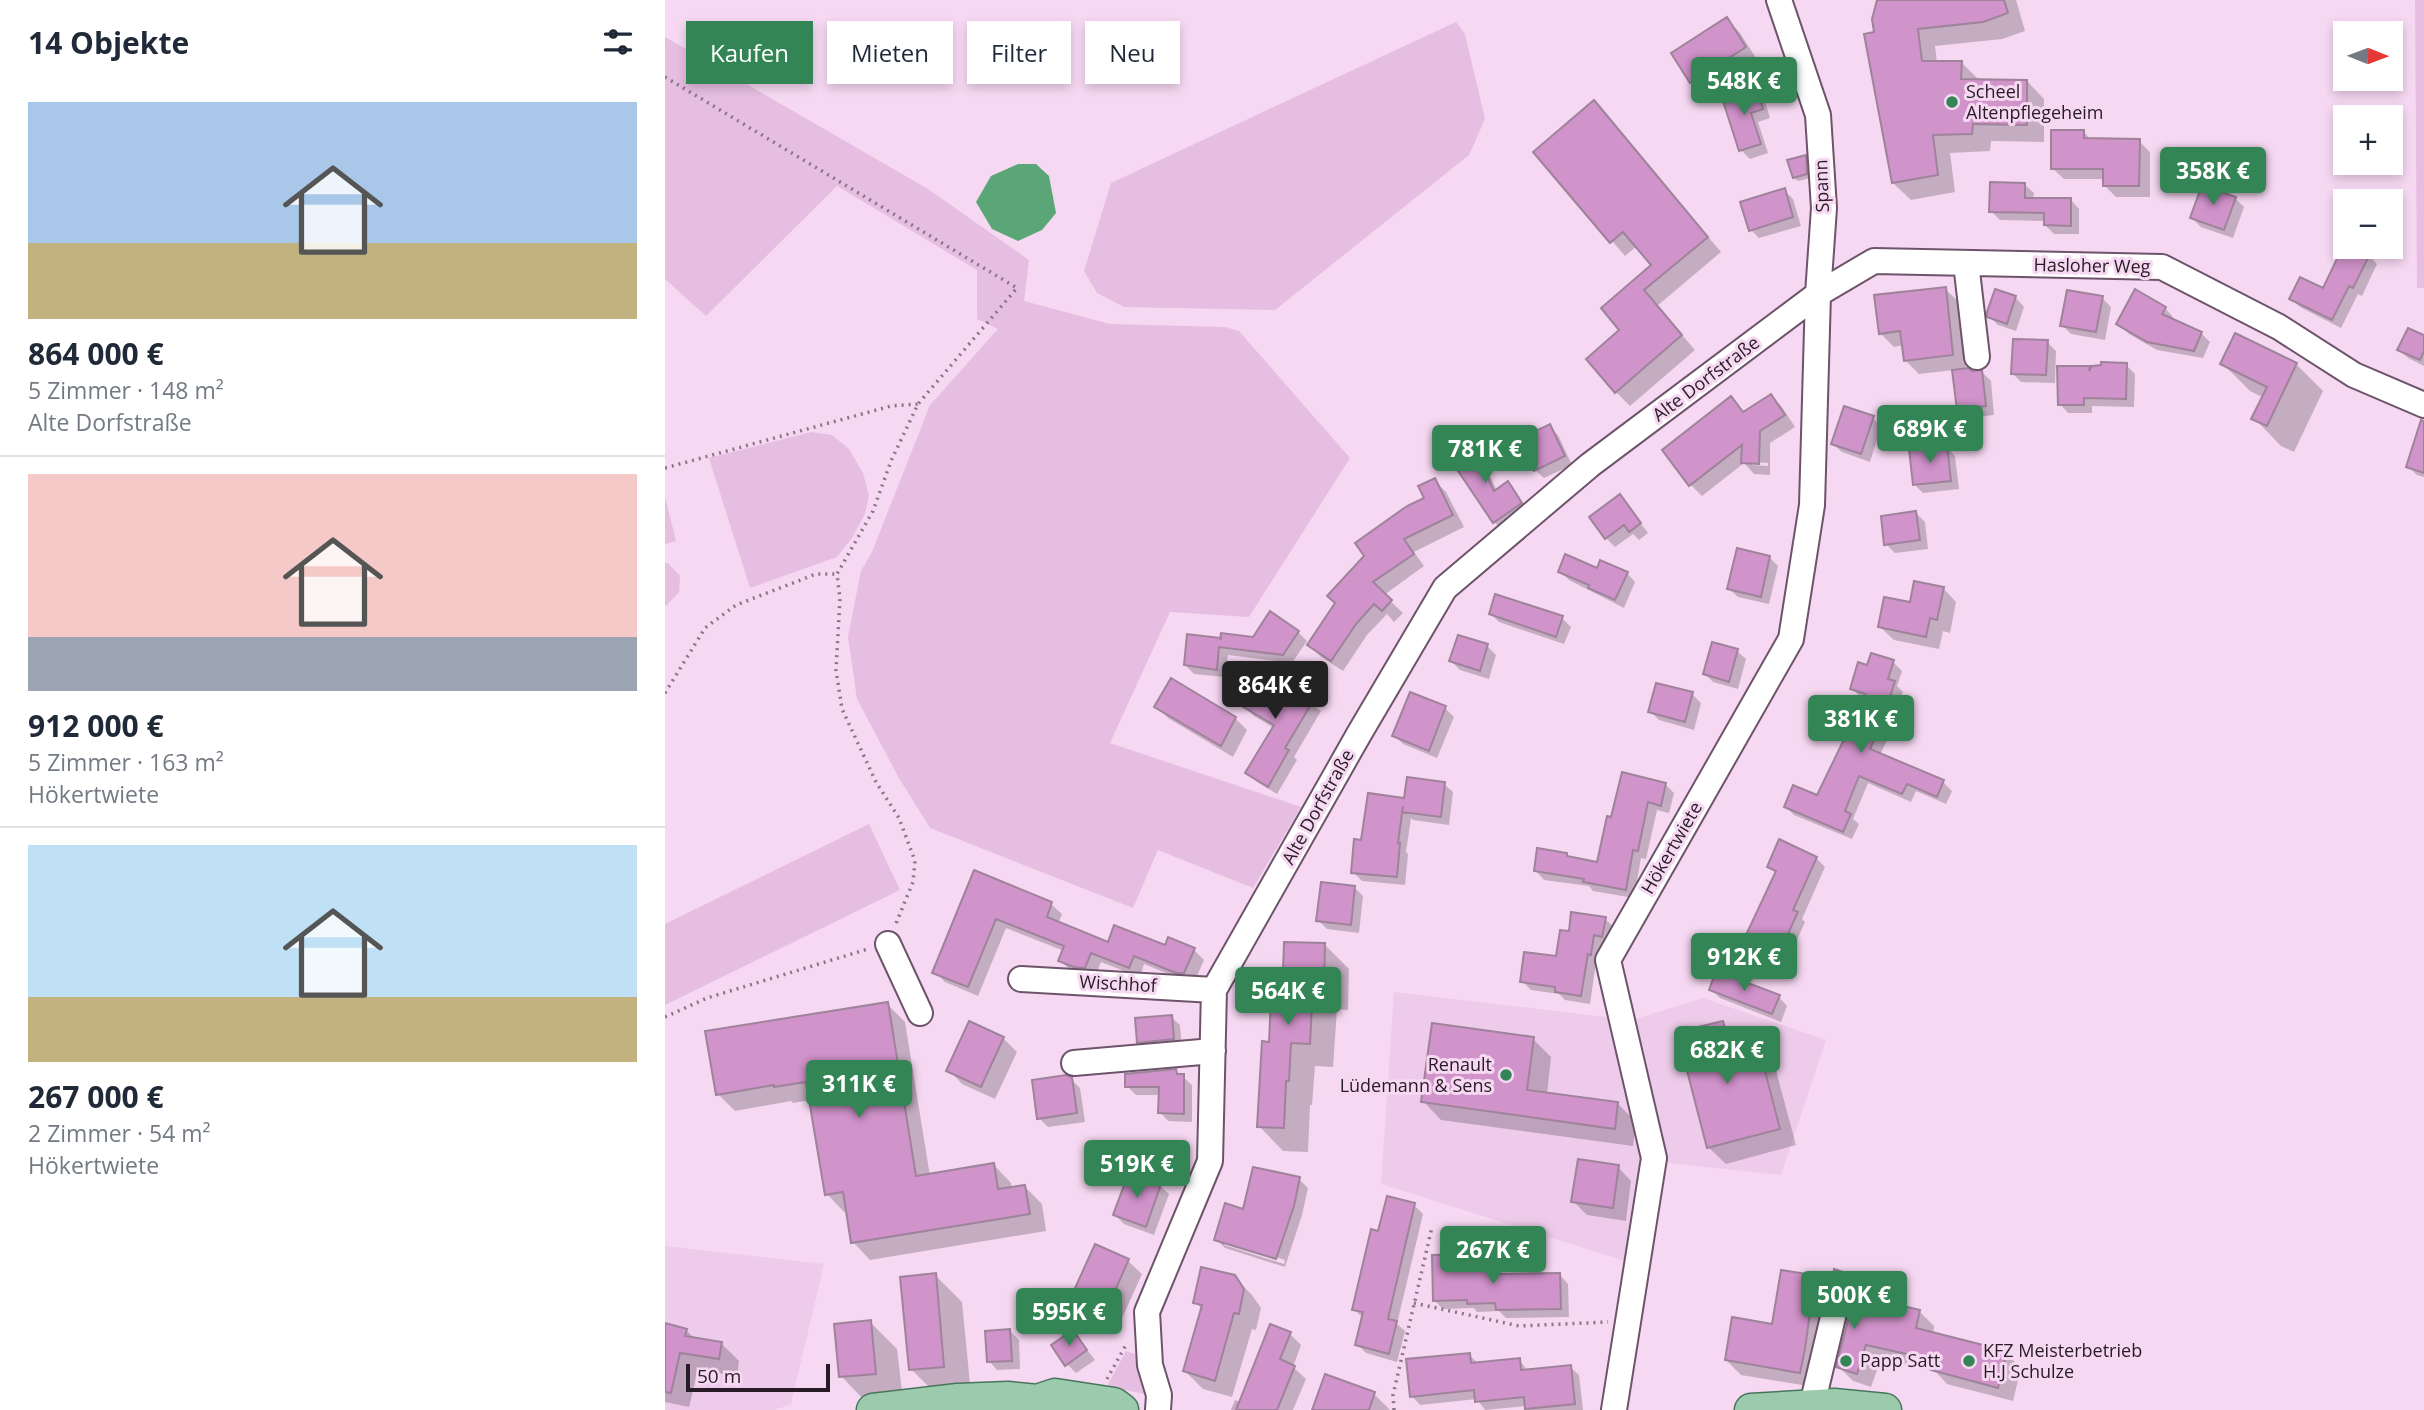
<!DOCTYPE html>
<html lang="de">
<head>
<meta charset="utf-8">
<style>
  :root { --surface:#fff; --page:#f2f2f3; --text:#1f2937; --muted:#747a83; --line:#e0e1e3; --accent:#348556 }
  body { margin:0; font-family:"Open Sans",sans-serif; background:var(--page); color:var(--text); height:100vh; display:flex; flex-direction:column; font-size:26px; white-space:nowrap }
  * { box-sizing:border-box; margin:0 }
  p { font-size:23px; color:var(--muted) }
  .icon { flex:none; width:38px; height:38px; fill:none; stroke:currentColor; stroke-width:2; stroke-linecap:round; stroke-linejoin:round }
  .map { position:relative; flex:1; overflow:hidden }
  .side { display:flex; flex-direction:column; background:var(--surface); width:665px }
  .side>* { flex:none }
  .guide { position:absolute; left:21px; top:21px; width:665px; height:63px; display:flex; gap:14px }
  .needle { width:46px; rotate:91deg }
  .tools { position:absolute; left:1668px; top:21px; display:grid; gap:14px }
  .tools a { display:grid; place-items:center; width:70px; height:70px; border-radius:0px; background:var(--surface); box-shadow:0 4px 10px #0003; font-size:35px }
  .scale { position:absolute; left:21px; bottom:18px; width:144px; box-sizing:border-box; padding-left:7px; border:4px solid #271c25; border-top:0; font-size:19px; line-height:24px; white-space:nowrap; color:#271c25; -webkit-text-stroke:5px #f6d8f2; paint-order:stroke }
  .price { position:absolute; translate:-50% -60px; padding:0 16px; border-radius:7px; background:var(--accent); color:#fff; font-size:23px; line-height:46px; filter:drop-shadow(0 2px 4px #0008) }
  .price::after { content:''; position:absolute; left:50%; top:42px; width:21px; height:16px; margin-left:-10px; background:inherit; clip-path:polygon(0 0,100% 0,50% 100%) }
  .price.selected { background:#222; color:#fff }
  ul { padding:0; list-style:none }
  li { display:grid; align-content:center; gap:14px; height:371px; padding:0 28px }
  li+li { border-top:2px solid var(--line) }
  li span { display:grid; place-items:center; height:217px; border-radius:0px; color:#555 }
  li>.icon { margin-inline-start:auto }
  span .icon { width:126px; height:126px; fill:#fffc; stroke-width:1 }
  li b { font-size:30px }
  h2 { display:flex; justify-content:space-between; align-items:center; height:84px; padding:0 28px; font-size:30px }
  .pill { padding:0 24px; border-radius:0px; background:var(--surface); box-shadow:0 4px 10px #0003; font-size:24px; line-height:63px }
  .pill.selected { background:var(--accent); color:#fff }
  main { display:flex; flex:1; min-height:0 }
  .map>svg:first-child { display:block }
  .built { fill:#eecbea }
  .green { fill:#e6bee1 }
  .water { fill:#5aa677 }
  .shadow { fill:#0003; fill-rule:evenodd }
  .building { fill:#d093ca; stroke:#9e839b; stroke-width:2 }
  .lines { fill:none; stroke-linecap:round; stroke-linejoin:round }
  .minor-casing { stroke:#6d546a; stroke-width:28 }
  .major-casing { stroke:#48765a; stroke-width:35 }
  .path { stroke:#897586; stroke-width:3.5; stroke-dasharray:2 5; stroke-linecap:butt }
  .minor { stroke:#fff; stroke-width:24 }
  .major { stroke:#9bcaad; stroke-width:32 }
  .poi-dot { fill:#348556; stroke:#f6d8f2; stroke-width:2.5 }
  .labels { text-anchor:middle; stroke-width:6; stroke-linejoin:round; paint-order:stroke }
  .poi-label { font-size:18px; fill:#271c25; stroke:#f6d8f2; text-anchor:start }
  .street-label { font-size:18px; fill:#271c25; stroke:#f6d8f2 }
</style>
</head>
<body>
<main>
<section class="side">
<h2>14 Objekte<svg class="icon" aria-label="filters" viewBox="0 0 24 24"><path d="M4 7h16M4 17h16"/><circle cx="9" cy="7" r="2"/><circle cx="15" cy="17" r="2"/></svg></h2>
<ul>
<li><span style="background:linear-gradient(#a9c7e8 65%,#c2b280 0)"><svg class="icon" aria-label="home" viewBox="0 0 24 24"><path d="M3 11l9-7 9 7M6 9v11h12V9"/></svg></span><div><b>864 000 €</b><p>5 Zimmer · 148 m²</p><p>Alte Dorfstraße</p></div></li>
<li><span style="background:linear-gradient(#f6c9c9 75%,#9aa5b1 0)"><svg class="icon" aria-label="home" viewBox="0 0 24 24"><path d="M3 11l9-7 9 7M6 9v11h12V9"/></svg></span><div><b>912 000 €</b><p>5 Zimmer · 163 m²</p><p>Hökertwiete</p></div></li>
<li><span style="background:linear-gradient(#bfe0f5 70%,#c2b280 0)"><svg class="icon" aria-label="home" viewBox="0 0 24 24"><path d="M3 11l9-7 9 7M6 9v11h12V9"/></svg></span><div><b>267 000 €</b><p>2 Zimmer · 54 m²</p><p>Hökertwiete</p></div></li>
</ul>
</section>
<div class="map">
<svg width="1759" height="1410" viewBox="0 0 1759 1410">
  <rect width="100%" height="100%" fill="#f6d8f2"/>
  <path class="built" d="M729,992L967,1020L1038,998L1161,1040L1116,1175L977,1160L963,1262L716,1184Z
    M0,1246L159,1264L126,1404L110,1410H0Z"/>
  <path class="green" d="M1750,0H1759V288H1752Z
    M791,22L800,34L820,119L804,155L610,310L459,307L432,293L419,271L446,183Z
    M0,37L263,189L364,260L359,301L445,324L560,327L574,331L685,458L584,617L505,612L445,743L636,807L588,888L493,850L468,908L265,828L234,778L192,699L183,637L196,571L207,552L265,405L333,329L312,319V270L172,186L41,316L0,279Z
    M146,432L167,435L184,449L198,473L204,496L200,514L187,538L172,557L85,588L44,458Z
    M0,496L11,541L0,544Z
    M0,563H3L15,576L14,592L2,605H0Z
    M204,824L235,890L0,1005V924Z
    M461,1351L473,1355L481,1392L479,1394L445,1387L443,1384Z"/>
  <path class="water" d="M353,164H371L384,176L391,213L377,230L353,241L327,229L311,202L326,176Z"/>
  <path class="shadow" d="M1214,0H1351L1360,31L1337,39L1270,46L1272,63L1296,62L1315,81H1362L1379,99V142L1326,141L1325,151L1285,153L1290,192L1246,200L1228,183L1210,33Z
    M1062,19L1075,33L1093,61L1040,95L1026,82Z
    M1090,89L1099,98L1105,118L1093,122L1103,153L1085,159L1076,150Z
    M929,103L1056,252L992,306L1030,350L965,406L951,392L957,330L988,265L972,246L960,256L871,152Z
    M1419,132L1426,140L1474,141L1485,152V197H1451L1439,185V179H1399L1387,168Z
    M1140,157L1144,161L1145,178L1133,181L1129,178Z
    M1360,185L1369,193L1368,199L1406,200L1414,209V234H1389L1380,225V221L1335,220L1326,211Z
    M1119,190L1128,199L1136,226L1094,238L1086,230Z
    M1570,198L1579,207L1568,238L1536,227L1527,218Z
    M1680,246L1704,255L1712,264L1697,296L1693,294L1676,328L1635,307L1626,299L1659,291Z
    M1280,289L1294,302L1301,370L1317,372L1326,381L1329,415L1302,418L1294,409L1289,370L1254,374L1240,360L1239,345L1229,347L1215,333Z
    M1331,291L1351,298L1359,307L1351,331L1333,325L1324,316Z
    M1437,298L1446,307L1440,340L1406,334L1397,325Z
    M1500,308L1508,317L1506,320L1536,333L1545,342L1538,358L1492,350L1464,334L1455,325Z
    M1759,337V366L1743,358L1734,350Z
    M1382,342L1391,351L1390,383L1356,382L1347,373Z
    M1558,364H1631L1658,391L1629,452L1616,446L1589,418L1599,398L1585,391Z
    M1461,365L1470,374L1469,407L1427,406V413H1403L1395,404L1425,367L1427,370Z
    M1106,396L1117,407L1130,427L1105,443V475L1089,474L1079,463L1037,496L1026,485L1066,398L1080,413ZM1087,462L1103,463V466L1087,465Z
    M1208,418L1216,427L1205,462L1177,452L1168,444Z
    M884,426L893,435L907,465L879,478L870,470Z
    M1759,446V477L1752,475L1743,466Z
    M807,447L815,455L832,491L843,483L851,492L864,513L838,530L829,522Z
    M1282,447L1290,456L1294,489L1258,493L1249,484Z
    M769,480L781,492L799,527L749,552L759,566L719,595L738,613L729,622L722,614L702,635L678,671L656,657L644,645L761,499Z
    M955,496L983,533L974,540L968,534L950,547L941,538Z
    M1251,513L1260,522L1263,549L1230,553L1221,544Z
    M1104,557L1113,566L1104,604L1073,597L1064,589Z
    M933,570L962,573L970,582L959,608L904,580L895,571Z
    M1278,588L1291,602L1285,633L1278,631L1274,649L1229,640L1215,627L1246,604Z
    M826,614L897,618L906,627L899,644L834,622Z
    M633,632L642,641L627,663L563,655L560,677L529,674L520,665L557,642Z
    M794,637L822,646L831,655L824,679L795,670L786,661Z
    M1072,651L1081,659L1073,689L1048,682L1040,674Z
    M1228,662L1237,671L1232,686L1238,692L1226,732L1215,755L1278,782L1287,791L1281,804L1251,791L1246,802L1203,783L1188,819L1194,824L1187,839L1129,815L1121,807L1153,798L1201,699L1195,697L1187,688L1203,667Z
    M629,682L637,691L635,695L656,711L629,757L632,760L612,794L591,781L583,773L609,728L589,716L580,707Z
    M746,694L780,708L789,717L772,758L738,744L729,735Z
    M1027,694L1036,703L1029,730L994,720L985,711Z
    M491,706L570,718L582,730L568,757L503,718Z
    M779,784L788,792L784,825L748,820L746,818L741,852L743,854L740,885L697,881L688,872L698,842L741,800Z
    M1000,784L1009,793L1004,813L992,810L981,859L976,858L969,898L928,891L924,886L879,880L871,871L901,855L906,859L933,864L947,819Z
    M1151,858L1160,867L1137,919L1140,922L1124,958L1092,943L1083,935L1111,874L1104,866Z
    M310,872L386,904L397,914L393,924L443,945L529,950L539,960L529,983L523,982L479,964L475,977L436,962L430,977L405,970L395,960L399,951L341,928L313,996L280,982L270,972Z
    M689,887L698,896L694,933L662,929L653,920Z
    M940,919L949,927L946,944L938,943L935,963L931,962L925,1004L900,1000L894,994L866,990L857,981L892,958L905,933Z
    M660,945L684,969L683,1010L672,1009L668,1067L650,1066L647,1105H645L643,1152L618,1151L594,1126L605,1043Z
    M1046,989L1114,997L1122,1006L1116,1022L1055,998Z
    M222,1004L240,1022L265,1176L329,1165L346,1183L347,1189L360,1187L377,1204L381,1231L205,1260L188,1242L182,1211L179,1212L162,1194L146,1100L128,1103L126,1101L70,1111L53,1094Z
    M506,1017L515,1025L517,1048L483,1051L474,1042Z
    M1058,1023L1075,1040L1077,1050L1092,1046L1109,1063L1131,1145L1061,1164L1043,1147Z
    M338,1038L352,1052L330,1099L297,1084L284,1070Z
    M868,1039L886,1057L882,1094L953,1104L971,1122L968,1146L776,1120L758,1101Z
    M511,1071L527,1085V1122L503,1121L495,1112V1095H471L462,1086Z
    M406,1079L415,1088L420,1122L383,1127L374,1118Z
    M953,1167L966,1181L961,1221L922,1215L908,1201Z
    M634,1179L643,1188L637,1215L620,1267L560,1248L551,1239ZM559,1241L620,1260L619,1264L559,1245Z
    M495,1186L504,1194L489,1235L459,1224L450,1215Z
    M749,1205L758,1214L732,1324L740,1331L732,1362L701,1353L692,1344L699,1319L689,1309L715,1233Z
    M431,1246L463,1261L477,1274L454,1325L422,1310L408,1297Z
    M800,1255L808,1264L809,1268H829L837,1276L895,1275L903,1284L904,1317L841,1318L834,1311L812,1312L809,1308L778,1309L769,1300Z
    M1117,1272L1221,1289L1236,1304L1235,1307L1254,1311L1269,1326L1268,1334L1341,1353L1356,1368L1348,1401L1282,1384L1270,1371L1216,1359L1206,1387L1188,1381L1173,1366L1185,1313H1179L1149,1387L1076,1375L1061,1360L1109,1326Z
    M270,1275L297,1302L306,1394L273,1396L246,1369Z
    M569,1277L587,1295L596,1308L591,1330L587,1329L567,1397L538,1389L520,1371L538,1310L530,1302Z
    M205,1322L232,1349L238,1400L203,1404L176,1376Z
    M0,1325L21,1330L30,1339L56,1343L74,1361L72,1376L33,1370L24,1407L0,1402Z
    M345,1331L354,1340L355,1369L332,1370L324,1361Z
    M408,1332L430,1360L411,1373L402,1364Z
    M625,1334L636,1345L628,1367L641,1379L628,1410H566L570,1400L576,1402Z
    M804,1355L814,1364L854,1360L863,1371L905,1367L914,1375L918,1410H863L862,1406L820,1410L812,1399L755,1405L747,1396Z
    M709,1394L725,1410H652Z"/>
  <path class="building" d="M1212,0H1339L1343,13L1318,22L1253,29L1257,61H1297L1296,79L1362,80V125L1308,124L1307,134L1268,135L1273,175L1227,183L1199,34L1209,32L1207,19Z
    M1062,17L1081,47L1025,83L1006,53Z
    M1091,87L1098,109L1086,113L1096,144L1074,151L1057,98Z
    M929,100L1043,237L979,290L1017,335L950,393L921,359L954,330L936,308L986,265L958,232L945,243L868,152Z
    M1386,130H1419V138L1475,139L1474,186H1438V169H1386Z
    M1141,155L1142,174L1128,178L1122,160Z
    M1325,182L1360,183V198H1406V226L1379,225V213L1324,212Z
    M1537,185L1571,197L1559,230L1525,218Z
    M1120,188L1128,217L1084,231L1075,202Z
    M1680,242V247H1690L1705,254L1688,288L1684,286L1667,320L1624,299L1635,277L1658,288Z
    M1281,287L1288,355L1239,361L1235,331L1214,334L1209,295Z
    M1330,289L1351,296L1342,324L1322,317V312Z
    M1470,289L1501,307L1497,314L1537,332L1529,351L1482,342L1451,324Z
    M1402,290L1438,296L1431,332L1395,326Z
    M1743,328L1759,335V351L1755,360L1732,350Z
    M1570,333L1632,363L1602,426L1586,419L1602,387L1555,364Z
    M1348,339L1383,340L1381,375L1346,374Z
    M1436,362L1462,363L1461,399L1419,398V405H1393L1392,366H1425L1424,371L1427,366L1436,365Z
    M1303,368L1307,371L1317,370L1321,406L1292,410L1287,370Z
    M1106,394L1120,415L1095,431L1094,464L1076,463L1077,445L1024,486L997,450L1066,396L1078,412Z
    M1179,406L1209,416L1196,454L1166,444Z
    M1756,420L1759,421V473L1741,467Z
    M885,424L900,456L869,471L854,439Z
    M807,445L829,491L843,481L857,503L828,523L783,456Z
    M1282,445L1286,481L1248,485L1244,449Z
    M770,478L788,515L739,539L749,554L708,582L727,600L717,611L709,604L691,624L666,661L642,645L670,603L662,596L699,556L690,543L742,506L759,498L753,486Z
    M955,494L976,523L964,532L959,525L940,539L924,517Z
    M1251,511L1255,540L1219,545L1216,516Z
    M1072,548L1105,556L1096,597L1062,589Z
    M900,554L932,568L935,560L963,572L950,600L923,588L924,585L893,572Z
    M1249,581L1279,587L1272,620L1265,618L1261,637L1213,627L1219,597L1245,602Z
    M830,594L898,616L891,637L824,614Z
    M605,611L634,631L618,655L554,647L552,670L519,665L522,634L556,638L555,640L556,633L588,637Z
    M793,635L823,644L815,671L784,661Z
    M1047,642L1073,649L1064,682L1038,674Z
    M1206,653L1229,660L1223,679L1230,681L1217,723L1205,749L1279,780L1272,797L1242,784L1237,794L1194,776L1180,811L1186,814L1178,832L1119,807L1128,785L1152,795L1201,694L1185,689L1193,662L1202,665Z
    M603,665L630,681L626,688L648,701L620,748L624,750L603,787L580,773L609,725L578,707Z
    M506,678L571,717L556,746L489,707Z
    M991,683L1028,692L1020,722L983,712Z
    M745,692L781,706L764,751L727,736Z
    M957,772L1001,783L996,806L983,802L973,851L968,850L961,890L918,882L919,879L869,871L872,848L902,853V856L932,862L942,816L946,817Z
    M742,777L780,782L776,817L737,812L738,806L733,843H735L732,877L686,873L689,839L696,840L703,793L739,798Z
    M1114,839L1152,857L1128,910L1133,912L1115,951L1081,935L1111,871L1102,867Z
    M309,870L387,902L382,917L443,942L449,925L500,945L503,937L530,948L519,973H511L469,956L464,968L426,953L420,968L409,967L393,961L399,946L331,919L303,987L267,973Z
    M656,882L690,886L686,925L651,921Z
    M906,912L941,917L937,937L929,935L926,955L923,954L916,996L890,992V987L855,982L859,952L891,956L895,930L904,931Z
    M619,942L660,943L659,986H648L645,1044L626,1043L624,1081H621L619,1128L592,1127L597,1041L604,1042L606,999L617,1000Z
    M1051,971L1115,995L1107,1014L1044,990Z
    M223,1002L251,1176L329,1163L333,1189L360,1185L365,1214L186,1243L178,1192L160,1195L141,1082L109,1087V1085L51,1095L40,1031Z
    M507,1015L509,1039L472,1043L470,1018Z
    M304,1021L339,1037L316,1087L281,1071Z
    M1058,1021L1065,1051L1093,1044L1115,1129L1042,1148L1012,1032Z
    M767,1023L869,1037L862,1090L953,1102L950,1129L756,1102Z
    M511,1069L512,1074H519V1114L493,1113L494,1087H460V1074Z
    M401,1075L407,1077L412,1113L372,1119L367,1080Z
    M913,1159L954,1165L948,1208L906,1202Z
    M588,1167L635,1177L629,1206L611,1259L549,1240L560,1203L578,1209Z
    M464,1172L496,1184L481,1227L448,1215Z
    M722,1196L750,1203L723,1319L732,1321L724,1354L690,1345L698,1312L687,1310L706,1229L713,1231Z
    M430,1244L464,1259L440,1313L406,1297Z
    M800,1254L801,1266H830V1274L895,1273L896,1309L831,1310L830,1303L802,1304V1300L768,1301L767,1255Z
    M536,1267L570,1275L579,1289L574,1314L569,1313L550,1381L518,1371L537,1305L528,1303Z
    M1169,1269L1222,1287L1217,1301L1255,1310L1251,1328L1342,1351L1333,1388L1266,1370L1268,1360L1201,1345L1192,1374L1171,1367L1184,1316L1180,1303L1172,1298L1164,1299L1156,1307L1146,1305L1140,1349L1135,1373L1060,1360L1067,1317L1107,1324L1116,1270L1168,1278Z
    M271,1273L279,1367L244,1370L235,1277Z
    M206,1320L211,1374L174,1377L169,1324Z
    M0,1323L22,1329L20,1336L57,1342L54,1359L15,1353L6,1393L0,1392Z
    M605,1324L626,1332L615,1359L630,1366L612,1410H571Z
    M345,1329L347,1361L322,1362L320,1331Z
    M408,1330L422,1350L400,1366L386,1345Z
    M805,1353L806,1363L855,1358L856,1370L906,1365L910,1404L860,1409L859,1397L810,1402L809,1390L745,1397L741,1359Z
    M660,1374L710,1392L704,1410H647Z"/>
  <g class="lines">
    <defs>
      <path id="minor" d="M1301,263L1312,357
        M223,944L255,1013
        M356,979L549,990
        M409,1063L548,1051
        M1147,1405L1169,1313
        M493,1410L494,1395L485,1365L482,1312L545,1161L549,990L694,734L780,588L925,465L1153,294L1209,261L1497,267L1614,327L1689,375L1759,405
        M949,1410L989,1158L943,960L1126,639L1147,505L1153,294L1159,208L1153,115L1114,0"/>
      <path id="major" d="M208,1410L293,1400L343,1398L372,1401L390,1395L449,1404L457,1410
        M1086,1410L1169,1405L1220,1410"/>
    </defs>
    <use href="#minor" class="minor-casing"/>
    <use href="#major" class="major-casing"/>
    <path class="path" d="M0,77L352,288L253,404L226,461L208,511L172,574L175,599L171,670L177,709L211,782L234,818L250,861L248,882L230,926
      M0,468L226,406L253,404
      M0,693L40,628L71,605L151,574H172
      M0,1017L42,998L203,949
      M749,1303L854,1326L943,1322
      M442,1379L462,1343
      M729,1410L728,1395L767,1227"/>
    <use href="#minor" class="minor"/>
    <use href="#major" class="major"/>
  </g>
  <g class="poi-dot">
    <circle cx="1287" cy="102" r="7"/>
    <circle cx="841" cy="1075" r="7"/>
    <circle cx="1181" cy="1361" r="7"/>
    <circle cx="1304" cy="1361" r="7"/>
  </g>
  <g class="labels">
    <g class="poi-label">
      <text x="1301" y="98">Scheel<tspan x="1301" dy="21">Altenpflegeheim</tspan></text>
      <text x="827" y="1071" text-anchor="end">Renault<tspan x="827" dy="21">Lüdemann &amp; Sens</tspan></text>
      <text x="1318" y="1357">KFZ Meisterbetrieb<tspan x="1318" dy="21">H.J Schulze</tspan></text>
      <text x="1195" y="1367">Papp Satt</text>
    </g>
    <g class="street-label">
      <text transform="translate(1157 186) rotate(-92)" y="6">Spann</text>
      <text transform="translate(1427 266) rotate(1)" y="6">Hasloher Weg</text>
      <text transform="translate(1041 379) rotate(-37)" y="6">Alte Dorfstraße</text>
      <text transform="translate(653 807) rotate(-61)" y="6">Alte Dorfstraße</text>
      <text transform="translate(1007 848) rotate(-60)" y="6">Hökertwiete</text>
      <text transform="translate(453 984) rotate(3)" y="6">Wischhof</text>
    </g>
  </g>
</svg>
<div class="tools">
<a><svg class="needle" viewBox="-14 -14 28 28"><path d="M0-13l5 13h-10z" fill="#e53935"/><path d="M0 13l5-13h-10z" fill="#747a83"/></svg></a>
<a>+</a>
<a>−</a>
</div>
<div class="scale">50 m</div>
<b class="price" style="left:1079px;top:117px">548K €</b>
<b class="price" style="left:1548px;top:207px">358K €</b>
<b class="price" style="left:1265px;top:465px">689K €</b>
<b class="price" style="left:820px;top:485px">781K €</b>
<b class="price selected" style="left:610px;top:721px">864K €</b>
<b class="price" style="left:1196px;top:755px">381K €</b>
<b class="price" style="left:1079px;top:993px">912K €</b>
<b class="price" style="left:623px;top:1027px">564K €</b>
<b class="price" style="left:1062px;top:1086px">682K €</b>
<b class="price" style="left:194px;top:1120px">311K €</b>
<b class="price" style="left:472px;top:1200px">519K €</b>
<b class="price" style="left:828px;top:1286px">267K €</b>
<b class="price" style="left:1189px;top:1331px">500K €</b>
<b class="price" style="left:404px;top:1348px">595K €</b>
<div class="guide">
<a class="pill selected">Kaufen</a>
<a class="pill">Mieten</a>
<a class="pill">Filter</a>
<a class="pill">Neu</a>
</div>
</div>
</main>
</body>
</html>
